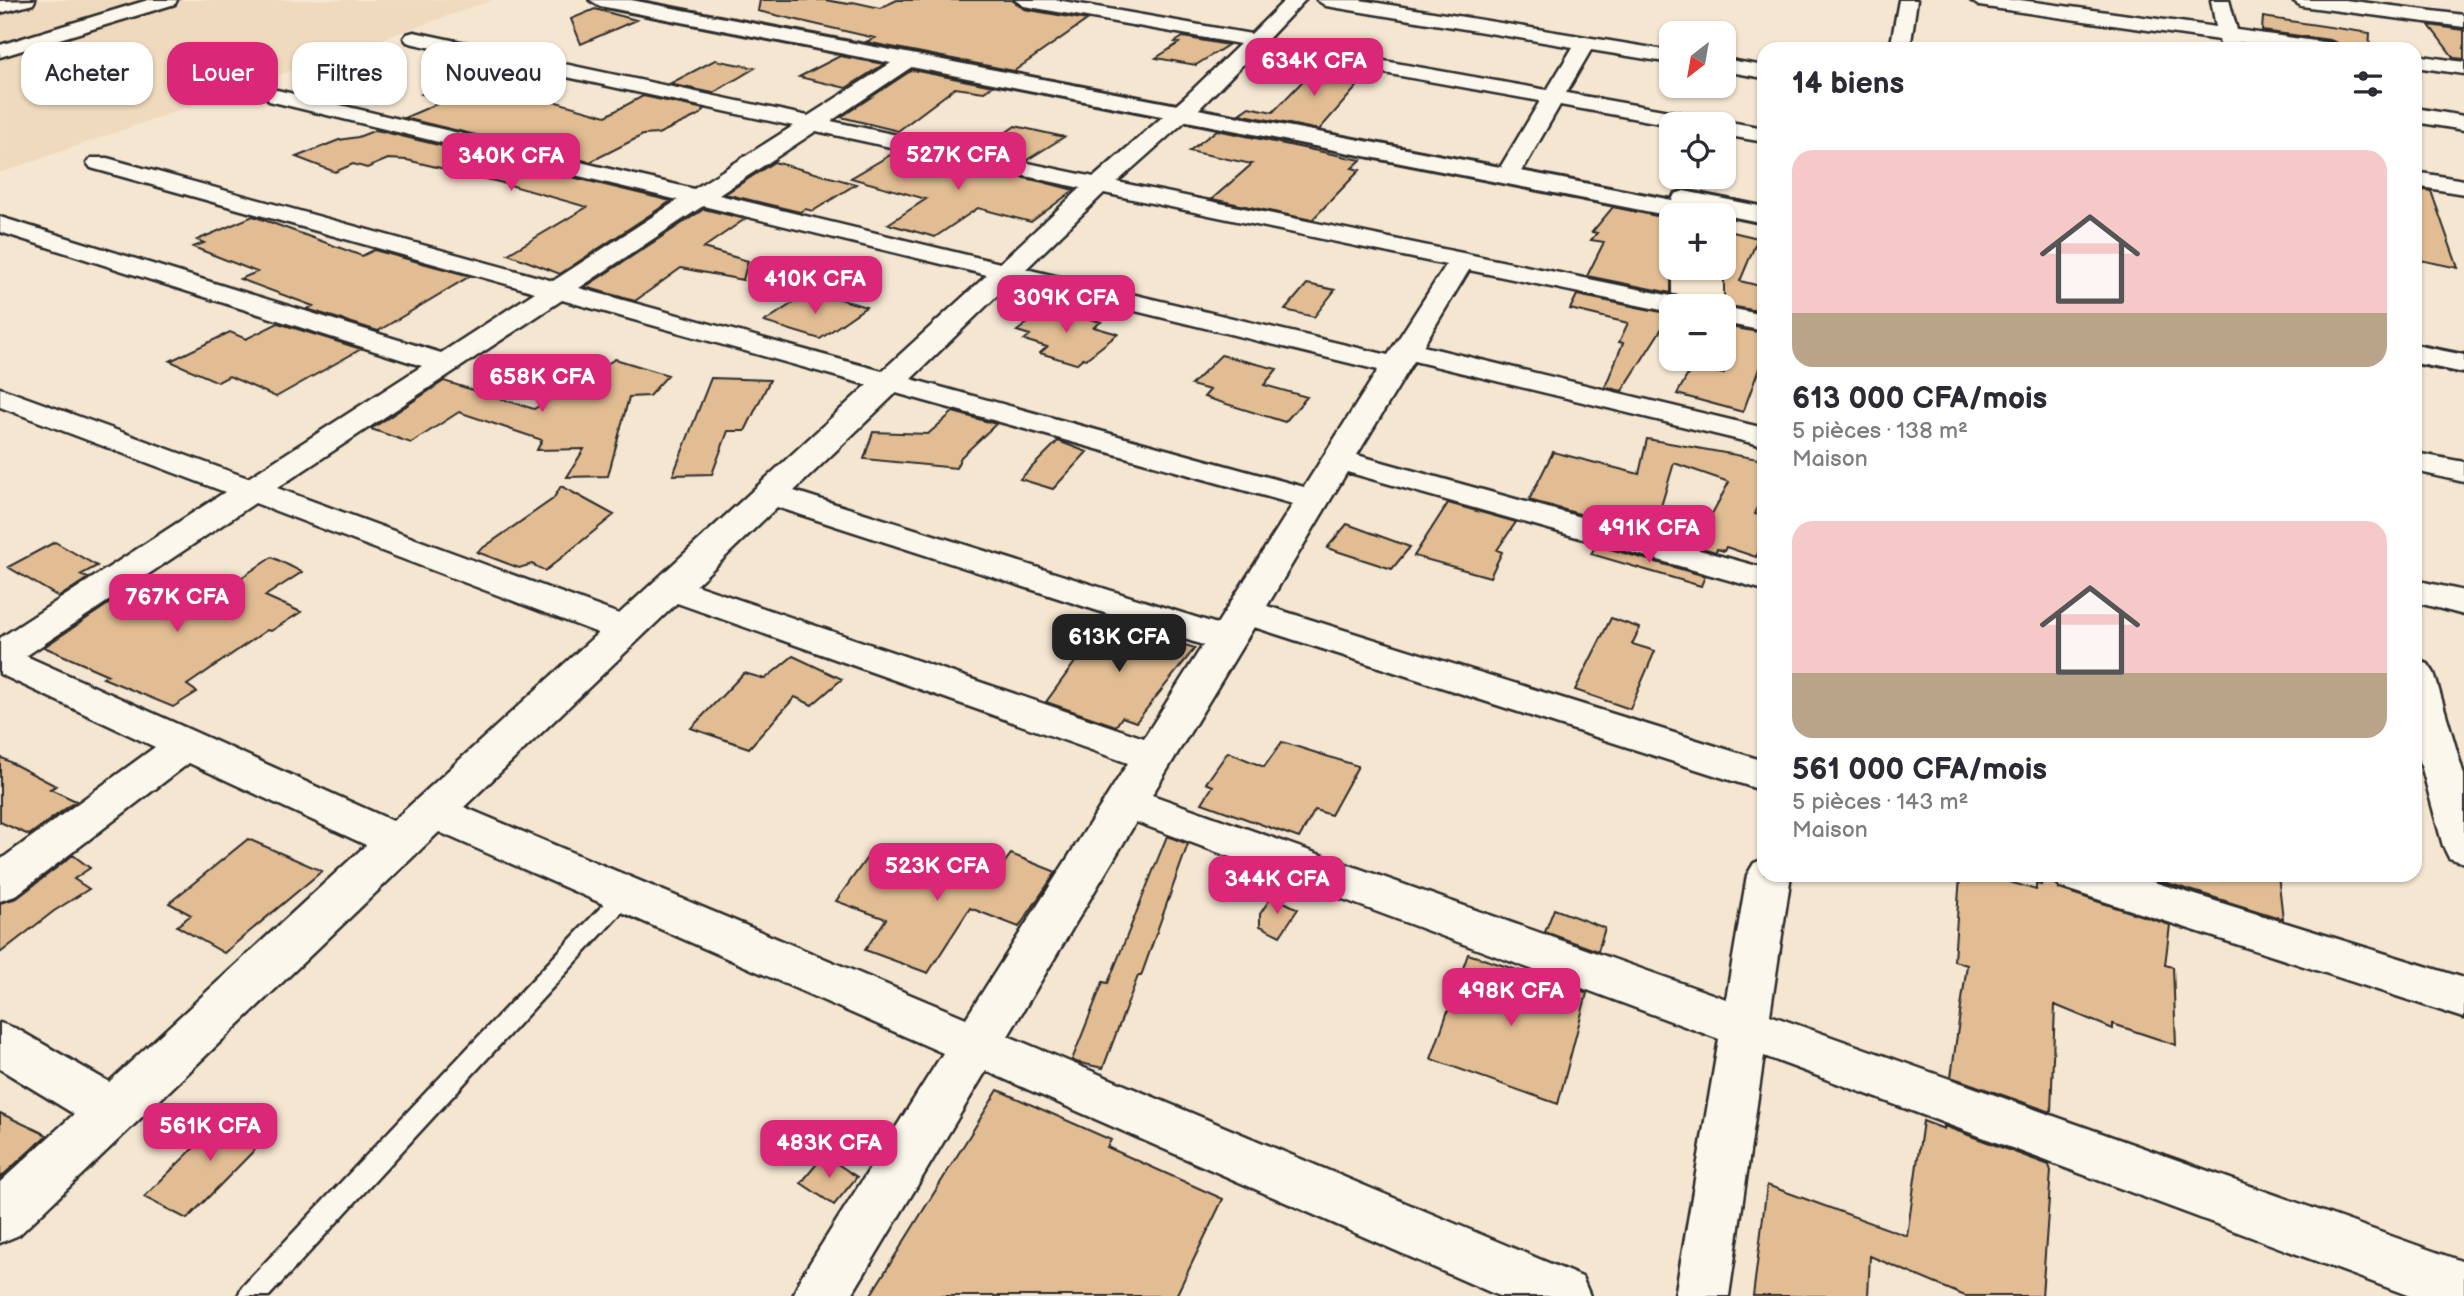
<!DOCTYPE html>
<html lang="fr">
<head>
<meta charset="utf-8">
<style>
  :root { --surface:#fff; --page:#f2f2f3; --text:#2b2b33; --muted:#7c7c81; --accent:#db2777 }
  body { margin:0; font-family:"Balsamiq Sans",sans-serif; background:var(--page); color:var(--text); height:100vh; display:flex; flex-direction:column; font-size:26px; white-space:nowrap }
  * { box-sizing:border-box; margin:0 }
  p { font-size:23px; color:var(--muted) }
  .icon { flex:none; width:38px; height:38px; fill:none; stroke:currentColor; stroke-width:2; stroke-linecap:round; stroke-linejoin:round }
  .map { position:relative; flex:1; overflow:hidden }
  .drawer { position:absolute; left:1757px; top:42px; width:665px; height:840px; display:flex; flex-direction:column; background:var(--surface); border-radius:21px; box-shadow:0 2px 5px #0004 }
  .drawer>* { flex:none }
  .top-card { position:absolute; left:21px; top:42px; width:665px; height:63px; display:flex; gap:14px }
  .needle { width:46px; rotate:211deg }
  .fabs { position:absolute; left:1659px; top:21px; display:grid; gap:14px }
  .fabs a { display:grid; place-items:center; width:77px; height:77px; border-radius:14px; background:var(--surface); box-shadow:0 2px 5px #0004; font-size:35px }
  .price { position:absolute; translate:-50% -60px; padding:0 16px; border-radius:14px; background:var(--accent); color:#fff; font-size:23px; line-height:46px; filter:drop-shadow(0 2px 4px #0008) }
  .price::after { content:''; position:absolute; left:50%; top:42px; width:21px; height:16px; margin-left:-10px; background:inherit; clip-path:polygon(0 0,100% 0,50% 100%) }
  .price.current { background:#222; color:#fff }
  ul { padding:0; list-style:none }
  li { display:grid; align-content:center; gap:14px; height:371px; padding:0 35px }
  li span { display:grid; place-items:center; height:217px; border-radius:21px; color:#555 }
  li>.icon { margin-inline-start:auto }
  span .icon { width:126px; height:126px; fill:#fffc; stroke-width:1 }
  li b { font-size:30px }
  h2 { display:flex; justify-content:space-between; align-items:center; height:84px; padding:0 35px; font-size:30px }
  .chip { padding:0 24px; border-radius:21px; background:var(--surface); box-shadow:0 2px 5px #0004; font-size:24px; line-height:63px }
  .chip.current { background:var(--accent); color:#fff }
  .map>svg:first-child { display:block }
  .built { fill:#efdabe }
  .building { fill:#e2bd93; stroke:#2b2b2b; stroke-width:2; fill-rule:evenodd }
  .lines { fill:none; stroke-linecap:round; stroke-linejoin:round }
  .service-casing { stroke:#2b2b2b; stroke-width:5 }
  .minor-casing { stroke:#2b2b2b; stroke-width:5 }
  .tertiary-casing { stroke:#2b2b2b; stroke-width:6 }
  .service { fill:#fbf7ec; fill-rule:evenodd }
  .minor { fill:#fbf7ec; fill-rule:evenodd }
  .tertiary { fill:#fbf7ec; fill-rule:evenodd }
</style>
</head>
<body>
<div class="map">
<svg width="2464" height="1296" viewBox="0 0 2464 1296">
  <rect width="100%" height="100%" fill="#f4e6d1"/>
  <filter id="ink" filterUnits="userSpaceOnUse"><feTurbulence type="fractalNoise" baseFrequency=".0143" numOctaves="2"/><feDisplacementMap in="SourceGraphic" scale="14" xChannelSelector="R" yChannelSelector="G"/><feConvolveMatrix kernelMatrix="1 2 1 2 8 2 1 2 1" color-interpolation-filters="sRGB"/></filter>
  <g filter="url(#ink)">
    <path class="built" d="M0,0H493L0,173Z"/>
    <path class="building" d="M760,0H825L848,4L853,2L880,8L897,0H1012L1024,9L1087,20L1014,71L866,42L875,38L758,11Z
      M595,9L636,20L581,44L571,19Z
      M2263,17L2370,33L2369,49H2342L2338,43L2330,40L2262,31Z
      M2429,25L2464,30V59L2454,58Z
      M1183,37L1228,45L1196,65L1156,58L1179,43L1175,42Z
      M840,56L884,64L846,88L799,77Z
      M715,60L755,68L713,93L669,84Z
      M1319,64L1369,73L1319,130L1239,114L1249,107L1273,112Z
      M912,70L993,86L984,92L955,88L898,131L841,117Z
      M467,77L606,116L643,96L704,109L701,114L686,121L658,134L643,135L590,162L404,118L446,100L422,94Z
      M1015,126L1064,137L1027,160L981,150Z
      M376,130L671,201L560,274L508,254L587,207L499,182L407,160L388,159L367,168L353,164L335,172L296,157L339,140L358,137Z
      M1217,130L1361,160L1352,168L1360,170L1312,220L1212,199L1252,164L1189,151Z
      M897,151L1043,182L1074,190L1031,222L978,208L935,237L888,224L926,199L851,178Z
      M774,162L856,184L813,211L805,209L800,212L725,194Z
      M2415,189L2431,191L2458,268L2415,259Z
      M1613,207L1671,219V293L1587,276L1604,242L1591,240L1597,233L1592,232Z
      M704,209L745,219L703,248L748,261L743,280L681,268L635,301L585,287Z
      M253,216L362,256L374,250L470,276L378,331L307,309L313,306L240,279L257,272L193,247L204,243L197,240Z
      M1724,230L1758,238L1740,281L1764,287V312L1724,305Z
      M1307,284L1335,290L1314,317L1285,310Z
      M1577,295L1671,314L1622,391L1605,387L1623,343L1619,342L1628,323L1570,309Z
      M830,296L866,307L820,339L764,322L802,297L821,302Z
      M1048,307L1101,322L1094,327L1118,334L1086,359L1083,358L1076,364L1040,353L1047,347L1024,340L1030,335L1017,331Z
      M278,323L361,349L276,397L229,376L218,382L170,361L230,332L246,339Z
      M1724,326L1764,333V355L1743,412L1677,394L1692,367L1724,374Z
      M1221,355L1277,369L1264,385L1307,397L1285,422L1204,397L1210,390L1191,385Z
      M615,359L668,375L649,396L629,397L608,476L567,477L584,449L537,450L542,440L459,412L411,443L371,429L444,381L534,409Z
      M711,378L770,380L745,431H728L712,474L673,475Z
      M953,412L996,424L961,457L956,468L864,459L873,432L928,434Z
      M1647,439L1764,460V491L1755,514L1764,516V541L1756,557L1726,547L1724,551L1717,549L1716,552L1529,500L1553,452L1639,474ZM1674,463L1729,482L1704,529L1659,513Z
      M1058,441L1087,452L1053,489L1020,479Z
      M561,486L614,515L545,571L532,564L519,568L477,552L553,499Z
      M1448,503L1516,522L1497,550L1502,552L1490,577L1414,556Z
      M1347,524L1410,547L1392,569L1327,548Z
      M55,542L97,566L80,575L88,578L59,597L8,567Z
      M1596,545L1705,576L1701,586L1639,568L1591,554Z
      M272,557L302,572L265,596L301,612L271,631L267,630L187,685L197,692L173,707L103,678L108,675L44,647L125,593L155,605L175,593L202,604Z
      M1611,618L1640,628L1632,644L1655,651L1630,709L1575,690Z
      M1105,621L1195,648L1136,722L1122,717L1116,726L1046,702Z
      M793,656L842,679L812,705L795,697L749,748L691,728L744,673L765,679Z
      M1282,742L1358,766L1331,815L1315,810L1299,838L1202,803L1213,786L1206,783L1228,752L1264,767Z
      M0,757L56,786L50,789L76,801L29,835L0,822Z
      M1167,836L1188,844L1141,976H1138L1103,1068L1076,1062L1072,1060L1103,982L1108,983Z
      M248,839L322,871L224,953L177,926L191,915L169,903Z
      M871,852L922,869L927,863L989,883L1011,854L1056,872L1019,927L970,908L928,973L865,950L886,919L836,901Z
      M73,855L90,868L74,879L89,889L54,911L0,953V903L17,898Z
      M1960,875H1987L2036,890V884L2041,885L2043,875H2050L2059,889L2170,925L2165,965L2173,967L2176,1045L2113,1024V1029L2055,1005L2051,1112L1951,1077L1967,965L1954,961Z
      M2140,875H2278L2283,919L2174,885Z
      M1272,896L1298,909L1280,936L1260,926V914Z
      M1554,909L1605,928L1598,951L1545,932Z
      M1468,954L1529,974L1530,971L1587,993L1558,1104L1431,1059Z
      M998,1090L1111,1140L1107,1147L1223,1199L1176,1296H870Z
      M230,1108L275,1129L187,1219L144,1197L213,1129L210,1128Z
      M0,1113L47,1135L0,1178Z
      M1923,1121L1944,1129V1126L2049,1165L2051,1171L2042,1296H1965L1870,1256L1868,1296H1753L1767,1185L1907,1236Z
      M824,1155L857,1177L834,1205L801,1183Z"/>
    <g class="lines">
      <defs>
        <path id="service" d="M626,886L633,888L636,894L633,900L269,1296H238L242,1287L619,888Z"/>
        <path id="minor" d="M35,0L33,4L0,13V1Z
          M148,0H177L175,4L0,57V45Z
          M1015,0H1057L1251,34L1285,0H1305L1267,40L1547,90L1573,47L1326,6L1317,0H1360L1671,51V63L1591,50L1566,93L1703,117L1711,119L1714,124L1671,125L1560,105L1525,166L1521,171H1505L1501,166L1540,101L1257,50L1200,108L1117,182L1691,300L1694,306H1671V312L1469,270L1423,346L1764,428V446L1414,361L1357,455L1764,568V590L1347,472L1267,606L1764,761V791L1254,627L1152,795L1726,999L1747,875L1754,863L1764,859V875H1791L1770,1015L2464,1262V1296H2410L1764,1056L1729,1296H1675L1719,1039L1136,822L1008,1036L1582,1277L1590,1296H1499L986,1071L851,1296H793L801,1277L943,1053L439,832L19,1235L0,1243V1182L74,1114L0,1069V1023L17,1029L109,1082L366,845L189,763L15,896L0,901V860L155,747L0,674V638L225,492L0,407V388L248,478L422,366L0,232V217L441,353L535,292L91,168L87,163L91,158H107L553,281L678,200L269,101L266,96L269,91L277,90L694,189L793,126L414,44L407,42L404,38L407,34L414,32L808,116L902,56H916L919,60L916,64L831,121L1094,177L1184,98L1240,44L1024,6ZM816,131L1081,188L1000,263L719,195ZM1104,193L1446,265L1388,355L1026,269ZM703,206L987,275L882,371L579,288ZM1012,281L1378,370L1304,487L911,379ZM562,300L867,385L619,614L277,488ZM896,393L1293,504L1217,624L794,491ZM255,503L598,633L393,821L26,656ZM777,507L1203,645L1144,738L696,585ZM677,603L1128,763L966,1018L464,807Z
          M1899,0H1917L1910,49H1890Z
          M1970,0H2020L2216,27L2211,0H2229L2237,30L2329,43L2336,45L2339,49H2286L2239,42L2241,49H2221L2219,40L1979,6Z
          M2292,0H2345L2464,15V27L2301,6Z
          M2415,55L2464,62V74L2415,67Z
          M1724,59L1764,66V78L1724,71Z
          M2415,108L2464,116V130L2415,122Z
          M1724,121L1764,128V142L1724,135V124H1715Z
          M2415,172L2464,180V194L2415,186Z
          M1724,307L1764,315V331L1724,323Z
          M2415,453L2464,462V482L2415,471Z
          M2415,580L2464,591V615L2415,602Z
          M2415,660L2428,664L2434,673L2464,775V863L2449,858L2443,846L2415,743Z
          M2053,875H2131L2464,978V1018L2060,887Z"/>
        <path id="tertiary" d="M590,0H631L1672,200L1675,194L1684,191L1764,207V223L1720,214L1671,216L600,6Z
          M2415,345L2464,355V373L2415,363Z"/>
      </defs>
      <use href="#service" class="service-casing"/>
      <use href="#minor" class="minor-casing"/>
      <use href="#tertiary" class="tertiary-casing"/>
      <use href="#service" class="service"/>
      <use href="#minor" class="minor"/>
      <use href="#tertiary" class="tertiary"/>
    </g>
  </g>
</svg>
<div class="fabs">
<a><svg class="needle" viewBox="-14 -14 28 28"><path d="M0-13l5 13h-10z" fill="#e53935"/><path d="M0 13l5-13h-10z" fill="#7c7c81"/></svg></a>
<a><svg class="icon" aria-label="locate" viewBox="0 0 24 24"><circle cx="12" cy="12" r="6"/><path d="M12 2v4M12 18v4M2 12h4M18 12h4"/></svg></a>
<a>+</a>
<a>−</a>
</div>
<b class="price" style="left:1314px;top:98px">634K CFA</b>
<b class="price" style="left:958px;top:192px">527K CFA</b>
<b class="price" style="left:511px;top:193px">340K CFA</b>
<b class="price" style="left:815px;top:316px">410K CFA</b>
<b class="price" style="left:1066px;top:335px">309K CFA</b>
<b class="price" style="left:542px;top:414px">658K CFA</b>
<b class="price" style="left:1649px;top:565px">491K CFA</b>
<b class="price" style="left:177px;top:634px">767K CFA</b>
<b class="price current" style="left:1119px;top:674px">613K CFA</b>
<b class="price" style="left:937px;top:903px">523K CFA</b>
<b class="price" style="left:1277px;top:916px">344K CFA</b>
<b class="price" style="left:1511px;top:1028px">498K CFA</b>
<b class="price" style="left:210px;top:1163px">561K CFA</b>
<b class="price" style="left:829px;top:1180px">483K CFA</b>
<div class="top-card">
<a class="chip">Acheter</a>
<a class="chip current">Louer</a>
<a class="chip">Filtres</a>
<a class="chip">Nouveau</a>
</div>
<section class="drawer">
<h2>14 biens<svg class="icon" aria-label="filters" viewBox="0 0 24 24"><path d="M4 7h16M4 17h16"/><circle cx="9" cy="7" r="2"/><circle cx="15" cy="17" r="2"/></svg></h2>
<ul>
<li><span style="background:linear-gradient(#f6c9c9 75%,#b9a48a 0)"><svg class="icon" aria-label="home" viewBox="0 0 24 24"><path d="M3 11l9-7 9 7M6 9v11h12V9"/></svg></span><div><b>613 000 CFA/mois</b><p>5 pièces · 138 m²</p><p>Maison</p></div></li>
<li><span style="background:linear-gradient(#f6c9c9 70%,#b9a48a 0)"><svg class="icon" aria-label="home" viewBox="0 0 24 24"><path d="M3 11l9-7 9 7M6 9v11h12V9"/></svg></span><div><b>561 000 CFA/mois</b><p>5 pièces · 143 m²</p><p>Maison</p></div></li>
</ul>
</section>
</div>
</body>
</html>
